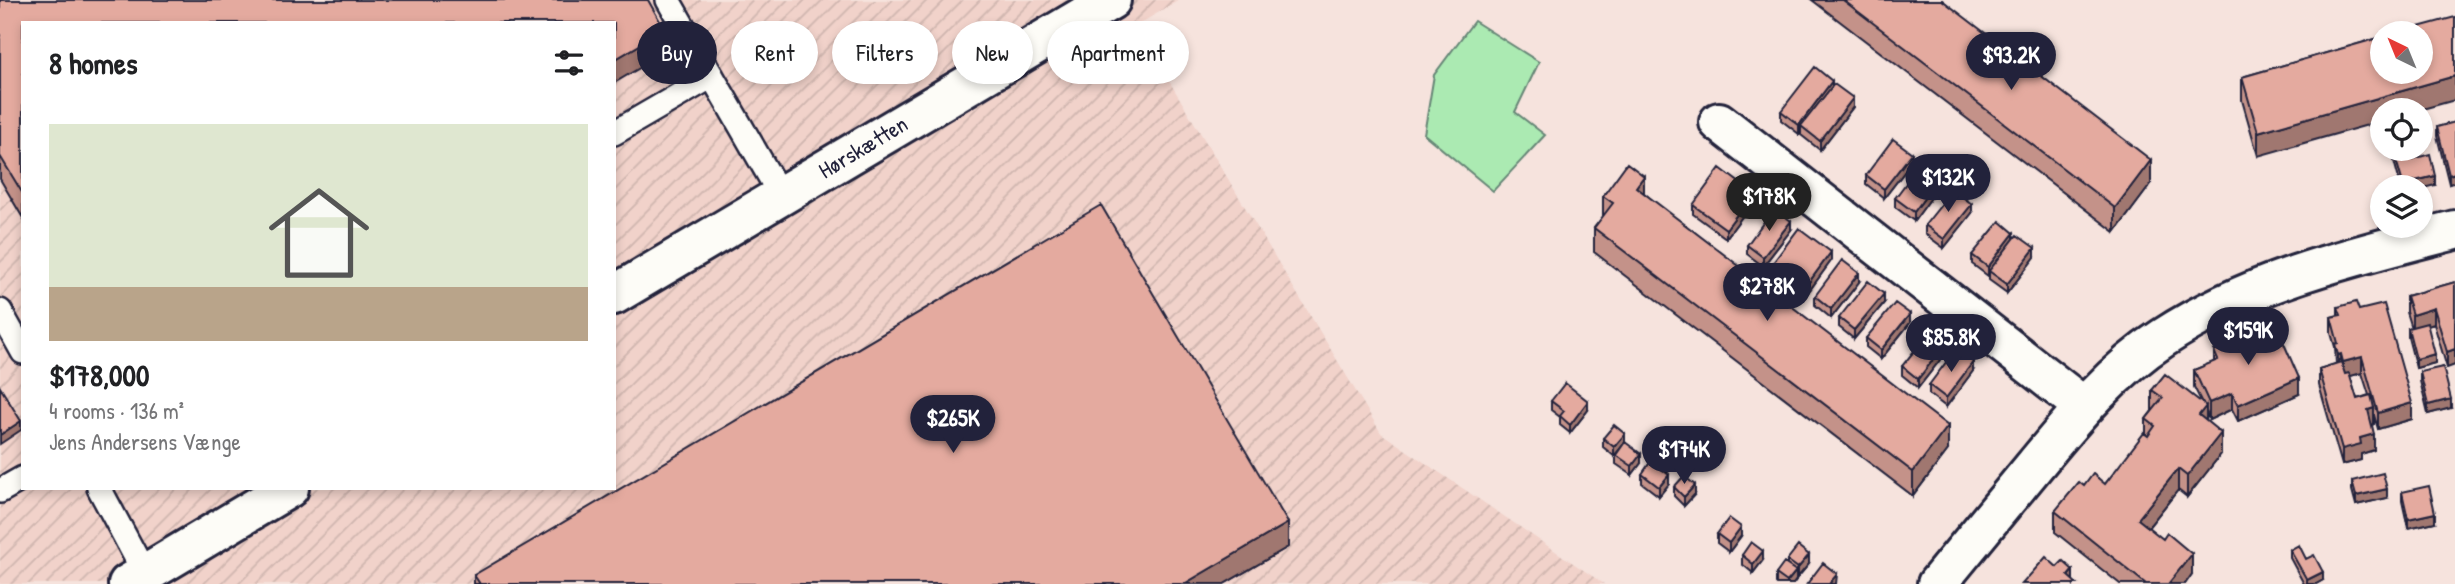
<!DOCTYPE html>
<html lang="en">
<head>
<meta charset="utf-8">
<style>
  :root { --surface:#fff; --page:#f6f6f6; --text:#202124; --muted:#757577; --line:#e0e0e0; --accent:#22223b }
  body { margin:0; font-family:"Patrick Hand",sans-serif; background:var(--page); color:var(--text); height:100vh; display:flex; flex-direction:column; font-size:26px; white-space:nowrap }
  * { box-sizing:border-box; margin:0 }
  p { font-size:23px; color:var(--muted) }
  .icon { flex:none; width:38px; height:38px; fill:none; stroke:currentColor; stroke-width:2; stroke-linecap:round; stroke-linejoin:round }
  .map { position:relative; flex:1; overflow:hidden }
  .sheet { position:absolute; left:21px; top:21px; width:595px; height:469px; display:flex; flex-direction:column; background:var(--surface); border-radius:0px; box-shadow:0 4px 10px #0003 }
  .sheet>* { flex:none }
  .guide { position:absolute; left:637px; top:21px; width:665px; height:63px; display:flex; gap:14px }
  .needle { width:46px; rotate:317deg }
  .fabs { position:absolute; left:2370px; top:21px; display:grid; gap:14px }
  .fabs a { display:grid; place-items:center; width:63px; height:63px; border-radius:50%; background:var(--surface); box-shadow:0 4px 10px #0003; font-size:35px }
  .price { position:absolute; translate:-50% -60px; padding:0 16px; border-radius:24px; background:var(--accent); color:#fff; font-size:23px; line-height:46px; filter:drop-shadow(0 2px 4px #0008) }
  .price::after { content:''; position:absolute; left:50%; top:42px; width:21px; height:16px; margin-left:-10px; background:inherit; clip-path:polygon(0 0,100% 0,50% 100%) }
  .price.on { background:#222; color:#fff }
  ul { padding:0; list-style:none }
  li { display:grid; align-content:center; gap:14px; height:371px; padding:0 28px }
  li+li { border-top:2px solid var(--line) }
  li span { display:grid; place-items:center; height:217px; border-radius:0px; color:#555 }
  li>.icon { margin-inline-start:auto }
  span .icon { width:126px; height:126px; fill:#fffc; stroke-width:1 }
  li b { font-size:30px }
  h2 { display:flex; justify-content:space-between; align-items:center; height:84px; padding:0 28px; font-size:30px }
  .pill { padding:0 24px; border-radius:32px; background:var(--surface); box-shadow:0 4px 10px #0003; font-size:24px; line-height:63px }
  .pill.on { background:var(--accent); color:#fff }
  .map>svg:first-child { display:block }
  .industrial { fill:url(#industrial-furrows); fill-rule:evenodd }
  .park { fill:#abeab2; stroke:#668676; stroke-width:2 }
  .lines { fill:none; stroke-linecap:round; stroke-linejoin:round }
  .service-casing { stroke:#22223b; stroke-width:28 }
  .minor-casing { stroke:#22223b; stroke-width:44 }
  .service { stroke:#fdfcf7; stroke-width:23 }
  .minor { stroke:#fdfcf7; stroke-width:38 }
  .wall { fill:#c49289; stroke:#22223b; stroke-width:2; fill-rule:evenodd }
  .shaded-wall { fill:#a0776f; stroke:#22223b; stroke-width:2 }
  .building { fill:#e4aa9f; stroke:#22223b; stroke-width:2 }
  .labels { text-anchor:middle; stroke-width:5; stroke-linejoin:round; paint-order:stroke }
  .street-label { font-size:23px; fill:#22223b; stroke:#fdfcf7 }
</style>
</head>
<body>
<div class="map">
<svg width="2455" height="584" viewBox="0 0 2455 584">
  <defs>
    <pattern id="industrial-furrows" width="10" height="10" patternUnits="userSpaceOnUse" patternTransform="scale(1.75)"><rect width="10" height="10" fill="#f1d2ca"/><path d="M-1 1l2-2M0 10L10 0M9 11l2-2" fill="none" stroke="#ceb4ae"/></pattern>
  </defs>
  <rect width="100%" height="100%" fill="#f6e3dd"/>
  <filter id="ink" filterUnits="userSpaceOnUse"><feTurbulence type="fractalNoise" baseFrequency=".0143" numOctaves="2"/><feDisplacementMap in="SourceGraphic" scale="14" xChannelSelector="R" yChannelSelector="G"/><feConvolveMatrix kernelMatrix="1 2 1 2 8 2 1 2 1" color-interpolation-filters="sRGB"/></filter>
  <g filter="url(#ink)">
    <path class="industrial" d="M0,0H1179L1136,26L1381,433L1604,584H0ZM23,23H614V488H23Z"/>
    <path class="park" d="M1474,21L1539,62L1515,112L1545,135L1493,191L1424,134L1434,75Z"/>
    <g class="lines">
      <defs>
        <path id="service" d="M668,0L781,196
          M614,133L712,76
          M0,311L23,352
          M99,488L145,574
          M0,491L23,478"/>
        <path id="minor" d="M1719,122L2084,407
          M614,295L1111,0
          M128,584L289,488
          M1937,584C1970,544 2002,505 2035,465C2073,419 2112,371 2163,338C2251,280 2354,256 2455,230"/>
      </defs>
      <use href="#service" class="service-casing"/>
      <use href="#minor" class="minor-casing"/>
      <use href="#service" class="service"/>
      <use href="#minor" class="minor"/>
    </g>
    <path class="wall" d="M0,0L665,53L23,23V218L0,179Z
      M1812,0H1942L2151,184L2115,232Z
      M2382,37L2258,156L2242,100V77Z
      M1832,86L1853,107L1820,150L1801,135V131L1799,134L1781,120V111Z
      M2455,122V182L2449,184L2437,136V127Z
      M2393,149L2413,159L2435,185L2420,187H2401L2393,157Z
      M1912,162L1884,198L1866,184V175Z
      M1941,184L1914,221L1895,207V198Z
      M1644,193L1948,450L1913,496L1594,252V228L1603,217V196Z
      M1753,202L1726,238L1693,214V205Z
      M1972,213L1944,248L1925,234V225Z
      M1791,230L1763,266L1747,254V245Z
      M2014,239L2035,257L2007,293L1989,280V274L1988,276L1972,264V255Z
      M1831,261L1804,298L1772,273V264Z
      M1859,282L1831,318L1815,305V296Z
      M2455,282L2447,368L2434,324L2427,326L2435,363L2416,368L2408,337V328H2411L2406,312V296Z
      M1884,303L1854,339L1839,327V318Z
      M2338,307L2359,310L2412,419L2378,429L2374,415V424L2372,425L2374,450L2361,454V460L2342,465L2319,385V369L2336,364L2335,347L2331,333V317L2338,315ZM2362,373L2369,395L2357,399L2350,376Z
      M1910,323L1881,359L1866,347V338Z
      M1947,351L1918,388L1902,375V366Z
      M2214,351L2299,394L2238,421L2232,409L2209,420L2206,411V420L2221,454L2187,497L2178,490L2148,528L2192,574L2185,584H2120L2055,532V511L2084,486L2105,484L2146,435V419L2152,411V390L2202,403L2194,387V370L2214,362Z
      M1973,371L1946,407L1929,394V385Z
      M2420,372L2451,408L2428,414L2420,381Z
      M1551,401L1588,410L1570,433L1560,425V417L1551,410Z
      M1603,438L1625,442L1641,463L1632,475L1616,464V455L1620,449L1614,456L1603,447Z
      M1657,456L1679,457L1667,473L1669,484L1659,496L1642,483V474L1657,465Z
      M2352,481L2387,498L2356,505L2352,490Z
      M1674,487L1695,494L1684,506L1674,496Z
      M2402,492L2435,522L2408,528L2402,501Z
      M1717,534L1741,536L1729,552L1717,543Z
      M1288,547L1224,584H474V575Z
      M2290,550L2323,580L2316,584H2304L2290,558Z
      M1742,555L1763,560L1753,573L1742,564Z
      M1787,560L1809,564L1798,577L1796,576V580L1793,584H1777L1776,583V574L1787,565Z"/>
    <path class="shaded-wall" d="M665,30V53L614,83V60Z
      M2455,76V100L2419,110H2382V121L2258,156V132Z
      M1832,81V90L1801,126V131L1799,134V125Z
      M1853,98V107L1820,150V141Z
      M1912,153V162L1884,198V189Z
      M2151,160V184L2115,232V208Z
      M2455,173V182L2449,184V175Z
      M1941,175V184L1914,221V212Z
      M1644,176V200L1636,187Z
      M2435,176V185L2420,189V187H2403V184Z
      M1753,193V202L1726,238V229Z
      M1972,204V213L1944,248V239Z
      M1791,221V230L1763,266V257Z
      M2014,233V242L1989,271V274L1988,276V267Z
      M2035,248V257L2007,293V284Z
      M1831,252V261L1804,298V289Z
      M1859,273V282L1831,318V309Z
      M1884,294V303L1854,339V330Z
      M2434,308V324L2412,331V315Z
      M1910,314V323L1881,359V350Z
      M1947,342V351L1918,388V379Z
      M2455,349V365L2447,368V352Z
      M2341,354V370L2338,371V355Z
      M2435,354V363L2416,368V359Z
      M2362,357V373L2343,378V362Z
      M1973,362V371L1946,407V398Z
      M2299,378V394L2238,421V405Z
      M2232,393V409L2209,420V403Z
      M2451,399V408L2428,414V405Z
      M1588,401V410L1570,433V425Z
      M2412,403V419L2378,429V413Z
      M2206,406V427L2199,415Z
      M2374,408V424L2368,426V410Z
      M21,421V430L0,444V435Z
      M1948,426V450L1913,496V472Z
      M2221,433V454L2187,497V476Z
      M1625,434V443L1614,456V447Z
      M2374,434V450L2361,454V460L2342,465V449L2360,438Z
      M1679,448V457L1667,473V464Z
      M1641,454V463L1632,475V466Z
      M2178,469V490L2138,540V519Z
      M1669,475V484L1659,496V487Z
      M1695,485V494L1684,506V497Z
      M2387,489V498L2356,505V496Z
      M2435,513V522L2408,528V519Z
      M1288,523V547L1224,584H1184Z
      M1741,527V536L1729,552V543Z
      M1763,551V560L1753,573V564Z
      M2192,554V574L2185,584H2168Z
      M1809,555V564L1798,577V568Z
      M2073,570V584L2068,576Z
      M1796,571V580L1793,584H1787V582Z
      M2323,572V580L2316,584H2307V580Z
      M1837,574L1836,584H1829Z"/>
    <path class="building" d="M0,0H648L665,30L614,60V23H23V194L0,156Z
      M1843,0H1942L2151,160L2115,208Z
      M2455,17V76L2258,132L2242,77L2382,37V72H2420V33H2396Z
      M1815,67L1832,81L1799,125L1781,111Z
      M1834,84L1853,98L1820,141L1801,126Z
      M2455,122V173L2449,175L2437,127Z
      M1893,139L1912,153L1884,189L1866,175Z
      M2393,149H2410L2413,159L2430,154L2435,176L2403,184Z
      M1922,162L1941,175L1914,212L1895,198Z
      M1627,163L1644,176L1636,187L1948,426L1913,472L1594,228L1613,203L1603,196Z
      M1720,168L1753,193L1726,229L1693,205Z
      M1953,190L1972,204L1944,239L1925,225Z
      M1101,205L1288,523L1184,584H480L474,575Z
      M1774,208L1791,221L1763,257L1747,245Z
      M2000,221L2014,233L1988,267L1972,255Z
      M1799,228L1831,252L1804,289L1772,264Z
      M2017,235L2035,248L2007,284L1989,271Z
      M1842,260L1859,273L1831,309L1815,296Z
      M1868,281L1884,294L1854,330L1839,318Z
      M2455,282V349L2447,352L2434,308L2412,315L2406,296Z
      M2356,302L2359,310L2384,304L2412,403L2378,413L2362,357L2343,362L2341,354L2338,355L2335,344L2338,343L2331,317L2341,315L2338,307Z
      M1895,303L1910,314L1881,350L1866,338Z
      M2275,323L2299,378L2238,405L2232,393L2209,403L2194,370L2218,360L2214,351Z
      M2427,323L2435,354L2416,359L2408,328Z
      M1931,330L1947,342L1918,379L1902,366Z
      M1956,349L1973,362L1946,398L1929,385Z
      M2341,362L2345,374L2349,373L2357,399L2371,395L2374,408L2368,410L2374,434L2360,438L2361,444L2342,449L2319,369Z
      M2443,367L2451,399L2428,405L2420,372Z
      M2165,374L2206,406L2199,415L2221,433L2187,476L2178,469L2138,519L2163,539L2167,533L2192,554L2168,584H2146L2055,511L2079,482L2084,486L2093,474L2105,484L2144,433L2148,436L2155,426L2146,419L2163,398L2152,390Z
      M1565,383L1588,401L1570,425L1560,416L1564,411L1551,401Z
      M0,387L21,421L0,435Z
      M1614,425L1625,434L1614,447L1603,438Z
      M1670,440L1679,448L1667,464L1657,456Z
      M1625,442L1641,454L1632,466L1616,455Z
      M1651,461L1669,475L1659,487L1642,474Z
      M2383,473L2387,489L2356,496L2352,481Z
      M1684,476L1695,485L1684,497L1674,487Z
      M2429,486L2435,513L2408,519L2402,492Z
      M1729,518L1741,527L1729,543L1717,534Z
      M1751,542L1763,551L1753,564L1742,555Z
      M2299,545L2306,559L2314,555L2323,572L2307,580L2290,550Z
      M1798,546L1809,555L1798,568L1787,560Z
      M2046,557L2057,567L2063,561L2073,570L2068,576L2077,584H2022Z
      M1784,563L1796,571L1787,582L1776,574Z
      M1823,563L1837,574L1829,584H1807Z"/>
  </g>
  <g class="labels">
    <g class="street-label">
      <text transform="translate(863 147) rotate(-31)" y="8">Hørskætten</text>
    </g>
  </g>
</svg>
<div class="fabs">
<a><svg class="needle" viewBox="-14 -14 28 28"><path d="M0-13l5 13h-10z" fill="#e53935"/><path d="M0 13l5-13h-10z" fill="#757577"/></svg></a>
<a><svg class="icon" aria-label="locate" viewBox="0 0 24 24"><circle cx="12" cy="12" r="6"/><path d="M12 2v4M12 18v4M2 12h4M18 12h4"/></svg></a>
<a><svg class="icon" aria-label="layers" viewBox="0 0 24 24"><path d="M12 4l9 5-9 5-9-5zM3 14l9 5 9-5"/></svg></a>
</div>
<b class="price" style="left:2011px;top:92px">$93.2K</b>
<b class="price" style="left:1948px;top:214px">$132K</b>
<b class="price on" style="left:1769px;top:233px">$178K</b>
<b class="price" style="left:1767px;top:323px">$278K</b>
<b class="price" style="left:2248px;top:367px">$159K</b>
<b class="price" style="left:1951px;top:374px">$85.8K</b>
<b class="price" style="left:953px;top:455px">$265K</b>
<b class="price" style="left:1684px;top:486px">$174K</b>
<div class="guide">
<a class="pill on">Buy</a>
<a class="pill">Rent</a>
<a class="pill">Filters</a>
<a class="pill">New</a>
<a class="pill">Apartment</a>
</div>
<section class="sheet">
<h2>8 homes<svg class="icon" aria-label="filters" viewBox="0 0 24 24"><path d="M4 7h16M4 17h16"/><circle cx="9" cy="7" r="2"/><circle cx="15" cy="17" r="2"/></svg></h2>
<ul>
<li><span style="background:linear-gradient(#dfe7d0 75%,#b9a48a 0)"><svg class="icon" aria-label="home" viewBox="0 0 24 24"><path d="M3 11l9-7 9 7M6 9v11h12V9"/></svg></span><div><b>$178,000</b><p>4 rooms · 136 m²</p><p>Jens Andersens Vænge</p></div></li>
</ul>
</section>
</div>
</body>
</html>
